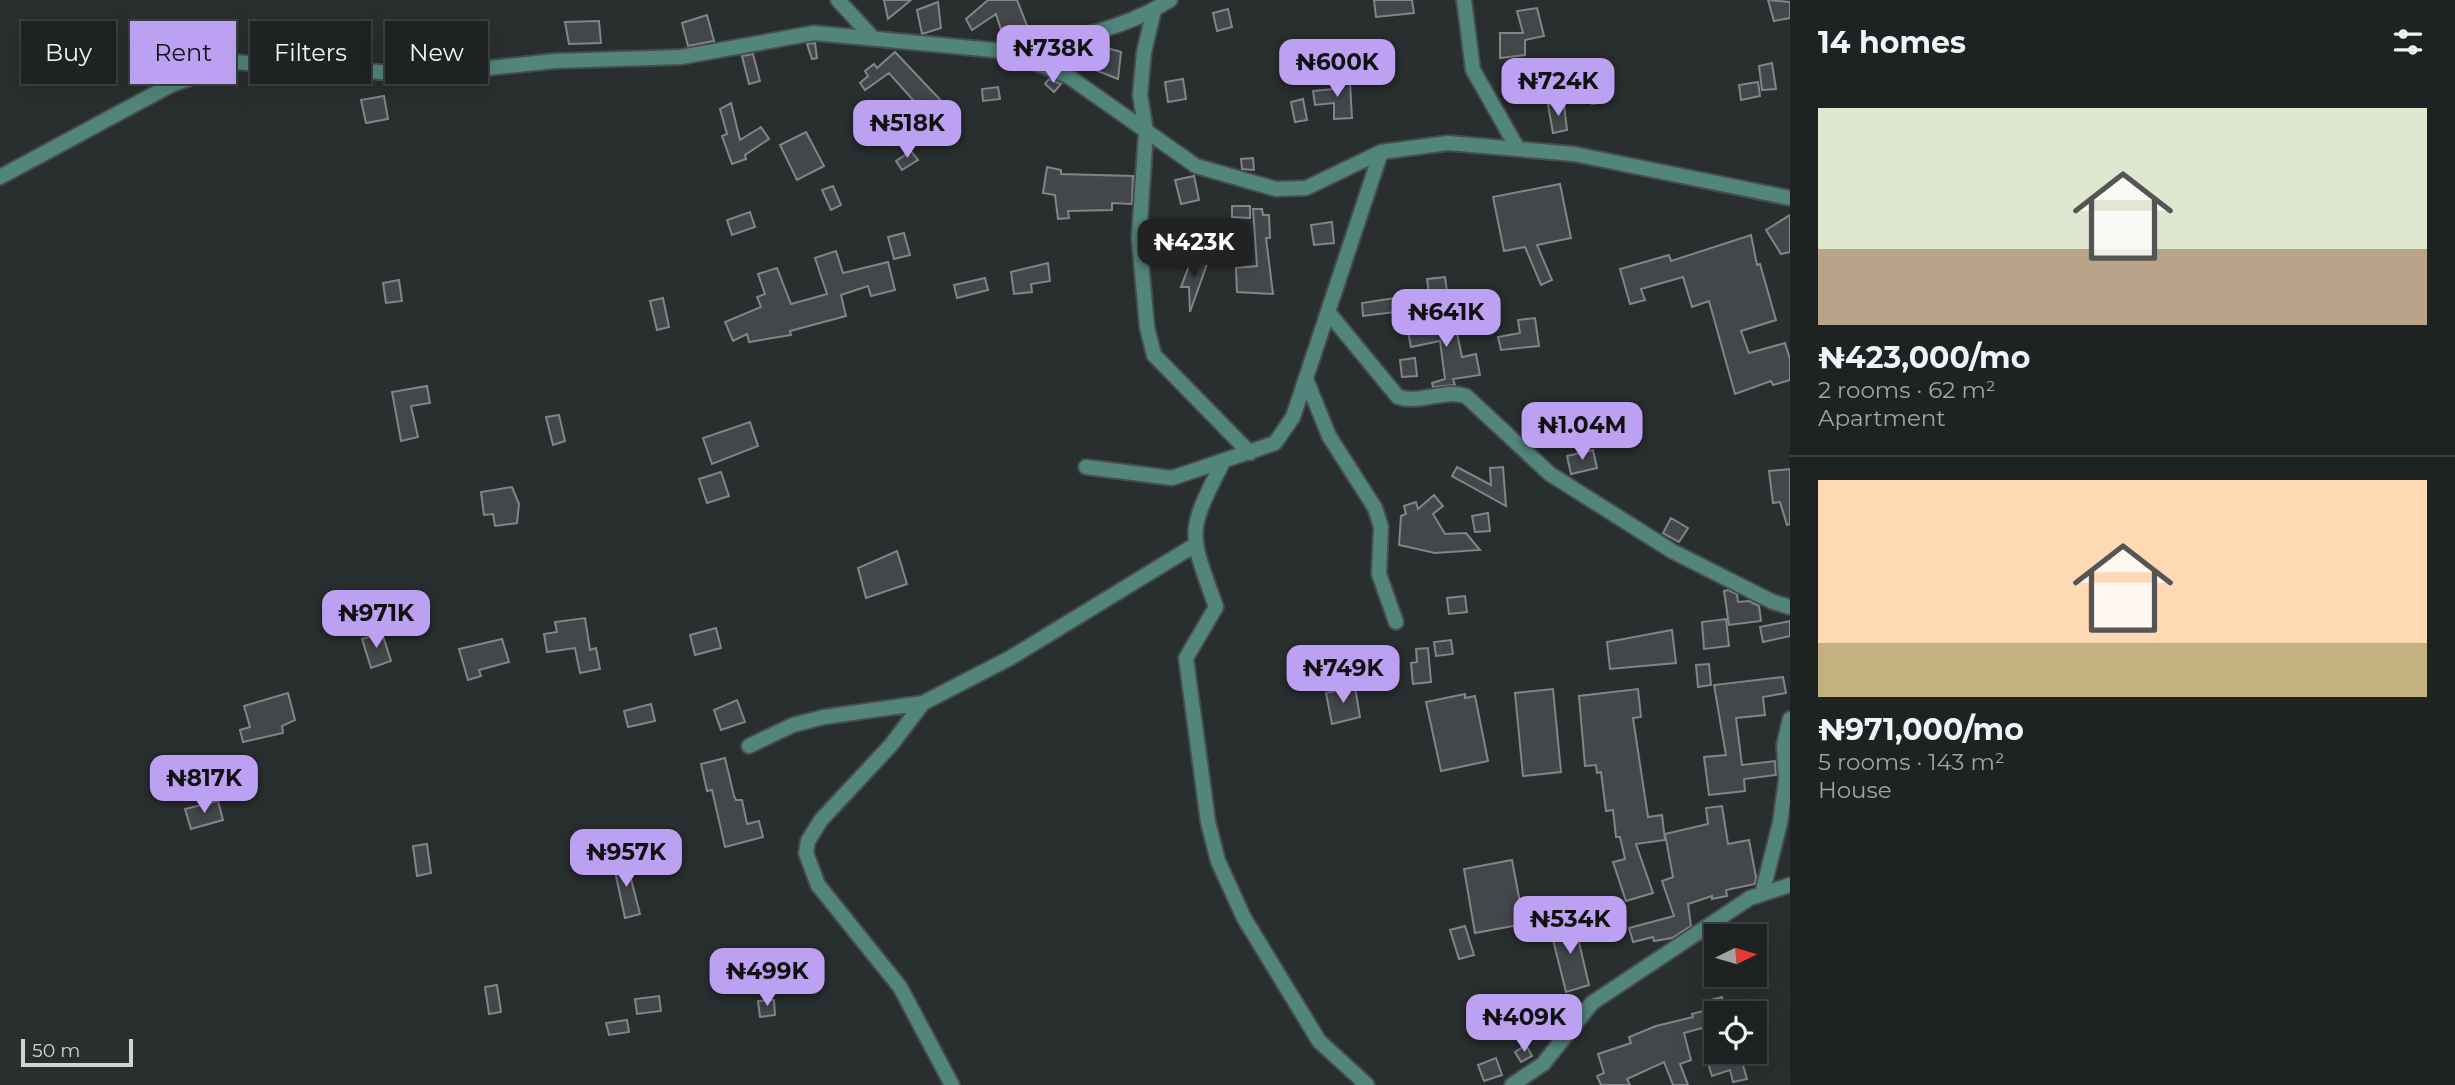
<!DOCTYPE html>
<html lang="en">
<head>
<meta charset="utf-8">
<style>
  :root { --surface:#1f2222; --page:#272a2a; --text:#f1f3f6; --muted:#a1a4a5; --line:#3c3f40; --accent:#bca0f2 }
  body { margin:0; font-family:Montserrat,sans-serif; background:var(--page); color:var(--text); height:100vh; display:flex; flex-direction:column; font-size:26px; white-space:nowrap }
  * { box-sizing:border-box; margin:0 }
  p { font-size:23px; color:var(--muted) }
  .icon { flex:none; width:38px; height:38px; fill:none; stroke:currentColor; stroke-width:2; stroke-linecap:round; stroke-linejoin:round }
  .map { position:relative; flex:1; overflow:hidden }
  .panel { display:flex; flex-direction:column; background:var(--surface); width:665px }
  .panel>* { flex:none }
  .guide { position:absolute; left:21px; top:21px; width:665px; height:63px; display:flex; gap:14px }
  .needle { width:46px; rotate:85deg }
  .buttons { position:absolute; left:1704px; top:924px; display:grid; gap:14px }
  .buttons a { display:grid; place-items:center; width:63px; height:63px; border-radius:0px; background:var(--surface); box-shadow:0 7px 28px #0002,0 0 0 2px var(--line); font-size:35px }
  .scale { position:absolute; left:21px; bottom:18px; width:112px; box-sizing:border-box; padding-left:7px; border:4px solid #d0d3d3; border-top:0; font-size:19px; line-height:24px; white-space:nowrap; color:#d0d3d3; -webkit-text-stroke:5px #292e2e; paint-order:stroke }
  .price { position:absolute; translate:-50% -60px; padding:0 16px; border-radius:14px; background:var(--accent); color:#111; font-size:23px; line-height:46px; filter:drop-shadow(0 2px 4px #0008) }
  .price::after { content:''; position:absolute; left:50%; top:42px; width:21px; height:16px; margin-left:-10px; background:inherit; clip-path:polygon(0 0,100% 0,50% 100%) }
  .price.active { background:#222; color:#fff }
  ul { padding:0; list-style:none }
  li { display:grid; align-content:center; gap:14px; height:371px; padding:0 28px }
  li+li { border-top:2px solid var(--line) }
  li span { display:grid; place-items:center; height:217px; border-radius:0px; color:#555 }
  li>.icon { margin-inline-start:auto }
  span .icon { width:126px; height:126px; fill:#fffc; stroke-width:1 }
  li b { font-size:30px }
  h2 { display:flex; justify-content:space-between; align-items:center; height:84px; padding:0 28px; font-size:30px }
  .pill { padding:0 24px; border-radius:0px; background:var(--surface); box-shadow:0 7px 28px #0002,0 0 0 2px var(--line); font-size:24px; line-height:63px }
  .pill.active { background:var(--accent); color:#111 }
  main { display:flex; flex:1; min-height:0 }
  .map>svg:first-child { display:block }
  .building { fill:#43474a; stroke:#818588; stroke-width:2 }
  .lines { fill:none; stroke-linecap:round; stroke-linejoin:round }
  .minor-casing { stroke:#474c4c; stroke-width:18 }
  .minor { stroke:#52867c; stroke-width:14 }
</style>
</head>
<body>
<main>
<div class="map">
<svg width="1790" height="1085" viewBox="0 0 1790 1085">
  <rect width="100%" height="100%" fill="#292e2e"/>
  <path class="building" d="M884,0H911L888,19Z
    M988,0H1017L1028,28L1003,36L996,14L972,30L966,19Z
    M1374,0H1412L1414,13L1376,17Z
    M1768,0L1790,2V18L1774,21Z
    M938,2L941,28L922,34L917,10Z
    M1537,8L1544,36L1525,40V55L1500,58V33H1523L1517,11Z
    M1228,9L1232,27L1217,31L1213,13Z
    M707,15L714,41L688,46L682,23Z
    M599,21L601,43L569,44L565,22Z
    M815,43L817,58L812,59L807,44Z
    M1090,43L1121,52L1118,79L1080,64L1083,45Z
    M895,52L946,106L930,119L889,73L865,90L860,83L868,76L865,71L874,64L877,68Z
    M753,54L760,81L749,84L742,56Z
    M1772,63L1776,89L1762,90L1759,66Z
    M1559,67L1542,84L1529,86L1526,71Z
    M1049,79L1061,84L1054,92L1045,84Z
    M1183,79L1186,99L1168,102L1165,82Z
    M1333,82H1350L1352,118L1334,119V103L1315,105L1313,91L1333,89Z
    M1758,82L1760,96L1741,100L1739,85Z
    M1603,86L1606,102L1592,104L1588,89Z
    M998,87L1000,99L983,101L982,89Z
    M384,96L388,119L366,123L361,100Z
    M1303,99L1307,120L1295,122L1291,102Z
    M731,103L740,140L761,127L769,139L745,155L746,159L732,164L722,136L727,134L720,109Z
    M1564,104L1567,130L1553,133L1548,105Z
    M806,132L824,166L797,180L780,145Z
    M911,151L918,160L902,170L896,161Z
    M1253,158L1254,170L1242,169L1241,159Z
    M1047,167L1061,170V174L1133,176L1132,204L1112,203V210L1068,211L1069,218L1058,219L1055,195L1043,193Z
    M1194,176L1199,200L1181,204L1175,180Z
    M1560,184L1571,238L1537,245L1552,280L1541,285L1525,247L1504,251L1493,197Z
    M833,186L841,205L831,210L822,190Z
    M1232,206H1250V218L1232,217Z
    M1253,209H1262L1263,215H1269L1270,238H1266L1273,294L1237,292L1236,268L1257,266Z
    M750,212L755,227L732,235L727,220Z
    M1790,215V252L1781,254L1766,230Z
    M1332,222L1334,243L1314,245L1311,225Z
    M904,233L910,255L894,259L888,237Z
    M1751,235L1757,265L1760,264L1776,320L1741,331L1749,353L1785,343L1790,359V380L1773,385L1771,381L1735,394L1709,301L1692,307L1683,277L1641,289L1645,300L1630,304L1620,269L1669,255L1671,261Z
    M836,251L843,273L888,262L895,290L871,296L868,286L841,295L846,316L790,331L791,335L749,342L747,334L733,341L725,322L761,307L757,297L765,294L758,274L777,268L791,304L827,294L815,258Z
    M1192,258L1207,264L1190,312L1189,287H1181Z
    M1048,263L1050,281L1031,284L1032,292L1014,294L1011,272Z
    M1445,277L1447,291L1429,294L1427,279Z
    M985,278L988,290L957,298L954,285Z
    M399,280L402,301L386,303L383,283Z
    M1402,297L1404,311L1363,316L1362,303Z
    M663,298L669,327L657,330L650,301Z
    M1453,314L1462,357L1476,354L1480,375L1453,379L1455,385L1433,387L1432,383L1445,379L1440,341L1411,347L1407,327L1436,322V316Z
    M1535,318L1539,346L1501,350L1498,337L1520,333L1518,320Z
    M1415,358L1417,376L1402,377L1400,360Z
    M427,386L430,403L411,406L418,437L401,441L392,392Z
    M559,415L565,441L553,445L546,417Z
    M750,422L758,446L712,464L703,438Z
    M1593,450L1597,468L1571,474L1567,456Z
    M1457,467L1491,485L1490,468L1503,467L1506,506L1452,476Z
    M1790,469V524L1787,525L1780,502L1773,503L1769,471Z
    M721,472L729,496L707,503L699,479Z
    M512,487L519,504L517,523L495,526L493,514L484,515L481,492Z
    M1434,495L1443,506L1433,514L1445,534L1466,533L1480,550L1435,553L1399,545L1401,516L1406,514L1404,506L1416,502L1418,509Z
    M1488,513L1490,531L1475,532L1472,516Z
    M1671,518L1688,528L1679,542L1663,533Z
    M897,551L907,584L866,598L858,568Z
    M1728,590L1737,594L1738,602L1749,601L1759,606L1761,621L1729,625L1724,591Z
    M1465,596L1467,612L1449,614L1447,598Z
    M585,618L590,650L596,648L600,669L580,673L575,648L547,652L544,634L557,632L555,622Z
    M1726,619L1729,646L1704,649L1702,622Z
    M1790,621V636L1763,642L1760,627Z
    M716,628L721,648L695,655L690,635Z
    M1672,630L1676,663L1610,669L1607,642Z
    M382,633L391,661L371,668L362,639Z
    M502,639L509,662L479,670L481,676L468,680L459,649Z
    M1451,640L1453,654L1436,656L1434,642Z
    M1428,648L1431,682L1413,684L1411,663L1417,662L1416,649Z
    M1709,664L1711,685L1698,687L1696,665Z
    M1783,677L1786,693L1763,697L1765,715L1736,718L1742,765L1775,761L1776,775L1744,779L1745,791L1709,795L1704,757L1726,755L1714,685Z
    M1355,687L1360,717L1332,724L1326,693Z
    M1553,689L1561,772L1523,776L1515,693Z
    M1638,689L1641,717L1633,718L1648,817L1662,815L1665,840L1636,844L1653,893L1626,901L1613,862L1625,859L1620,837H1616L1613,810L1606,811L1601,772L1597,773L1596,765L1585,766L1579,696Z
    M288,693L295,720L282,726L283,733L243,742L240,730L250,727L244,706Z
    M1465,694V698L1475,696L1488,761L1441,771L1426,702Z
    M737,700L745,722L721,730L714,710Z
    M651,704L655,721L628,727L624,711Z
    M725,758L734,796L736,800H742L747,824L759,821L763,837L725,847L712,790L707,791L701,764Z
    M218,801L223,820L191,829L185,809Z
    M1722,806L1728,844L1749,840L1756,877L1755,884L1726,890L1727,896L1712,899V896L1688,904L1691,926L1672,938L1654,941L1653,937L1633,942L1629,928L1674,916L1662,881L1673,877L1665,834L1708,824L1706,808Z
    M427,844L431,873L417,876L413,846Z
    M626,859L640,914L625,918L613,862Z
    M1512,860L1524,924L1475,933L1464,869Z
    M1597,898L1605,923L1582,930L1575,904Z
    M1574,921L1589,985L1566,992L1550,928Z
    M1465,926L1474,955L1459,959L1450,930Z
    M497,985L501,1012L489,1014L485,987Z
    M659,996L661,1011L637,1014L635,999Z
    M1722,997L1726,1013H1717V1024L1684,1033L1691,1060L1680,1064L1688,1085H1673L1664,1062L1627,1079L1630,1085H1601L1597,1076L1604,1073L1598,1054L1631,1043L1629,1037L1656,1026L1693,1017L1692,1014L1707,1010V1001Z
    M774,1000L775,1015L760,1017L758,1001Z
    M627,1020L629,1032L609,1035L606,1023Z
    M1526,1045L1532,1056L1521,1062L1515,1052Z
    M1725,1052H1739L1747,1079L1733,1082L1730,1070L1712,1076L1708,1063L1726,1057Z
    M1496,1058L1502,1075L1484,1081L1478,1065Z"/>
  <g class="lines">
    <defs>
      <path id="minor" d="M838,0L872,37
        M1464,0L1473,70L1518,149
        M1154,10L1144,52L1140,95L1146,131L1139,238L1147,327L1154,355L1250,453
        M1006,51C1063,40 1120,32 1170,0
        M0,177L169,86L233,62L424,75L555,61L681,57L814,33L1004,51L1068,76L1196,166L1276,189L1306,188L1381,152L1448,143L1574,154L1790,198
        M1328,312L1398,397C1422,404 1443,389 1466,396L1550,474L1672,551L1773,602L1790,607
        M1306,379L1329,436L1375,508L1381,527L1379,574L1396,622
        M1223,462C1186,534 1189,531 1216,607L1186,658L1208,822L1218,861L1244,918L1319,1041L1367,1085
        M1086,467L1172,478L1275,443L1293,417L1381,152
        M923,703L891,745L821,820L808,841L806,853L818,885L900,987L952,1085
        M749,746L793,725L824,717L923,703L1010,658L1195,545
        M1762,894L1780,823L1786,780L1784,745L1790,719
        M1512,1085L1543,1064L1592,1003L1750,898L1790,885"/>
    </defs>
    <use href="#minor" class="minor-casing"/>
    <use href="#minor" class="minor"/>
  </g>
</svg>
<div class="buttons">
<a><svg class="needle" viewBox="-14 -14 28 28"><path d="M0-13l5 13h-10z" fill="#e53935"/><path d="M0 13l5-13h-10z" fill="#a1a4a5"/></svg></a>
<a><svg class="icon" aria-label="locate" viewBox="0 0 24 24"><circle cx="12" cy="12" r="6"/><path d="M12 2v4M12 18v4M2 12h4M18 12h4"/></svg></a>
</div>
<div class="scale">50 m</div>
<b class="price" style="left:1053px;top:85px">₦738K</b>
<b class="price" style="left:1337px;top:99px">₦600K</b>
<b class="price" style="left:1558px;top:118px">₦724K</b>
<b class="price" style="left:907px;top:160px">₦518K</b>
<b class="price active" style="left:1194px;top:279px">₦423K</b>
<b class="price" style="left:1446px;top:349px">₦641K</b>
<b class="price" style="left:1582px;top:462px">₦1.04M</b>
<b class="price" style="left:376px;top:650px">₦971K</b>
<b class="price" style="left:1343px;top:705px">₦749K</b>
<b class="price" style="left:204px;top:815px">₦817K</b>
<b class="price" style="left:626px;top:889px">₦957K</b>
<b class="price" style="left:1570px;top:956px">₦534K</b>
<b class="price" style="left:767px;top:1008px">₦499K</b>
<b class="price" style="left:1524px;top:1054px">₦409K</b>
<div class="guide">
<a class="pill">Buy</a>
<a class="pill active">Rent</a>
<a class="pill">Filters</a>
<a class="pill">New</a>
</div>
</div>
<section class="panel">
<h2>14 homes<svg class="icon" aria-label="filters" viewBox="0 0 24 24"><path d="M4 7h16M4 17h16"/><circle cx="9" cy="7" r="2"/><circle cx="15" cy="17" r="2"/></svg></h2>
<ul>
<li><span style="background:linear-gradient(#dfe7d0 65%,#b9a48a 0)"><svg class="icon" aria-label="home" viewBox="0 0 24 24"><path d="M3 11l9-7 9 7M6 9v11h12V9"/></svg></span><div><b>₦423,000/mo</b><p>2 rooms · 62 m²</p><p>Apartment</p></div></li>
<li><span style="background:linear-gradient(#ffd9b3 75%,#c2b280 0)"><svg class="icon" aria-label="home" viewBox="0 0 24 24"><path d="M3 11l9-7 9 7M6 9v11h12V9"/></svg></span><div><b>₦971,000/mo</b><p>5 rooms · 143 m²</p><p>House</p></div></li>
</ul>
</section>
</main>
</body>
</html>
